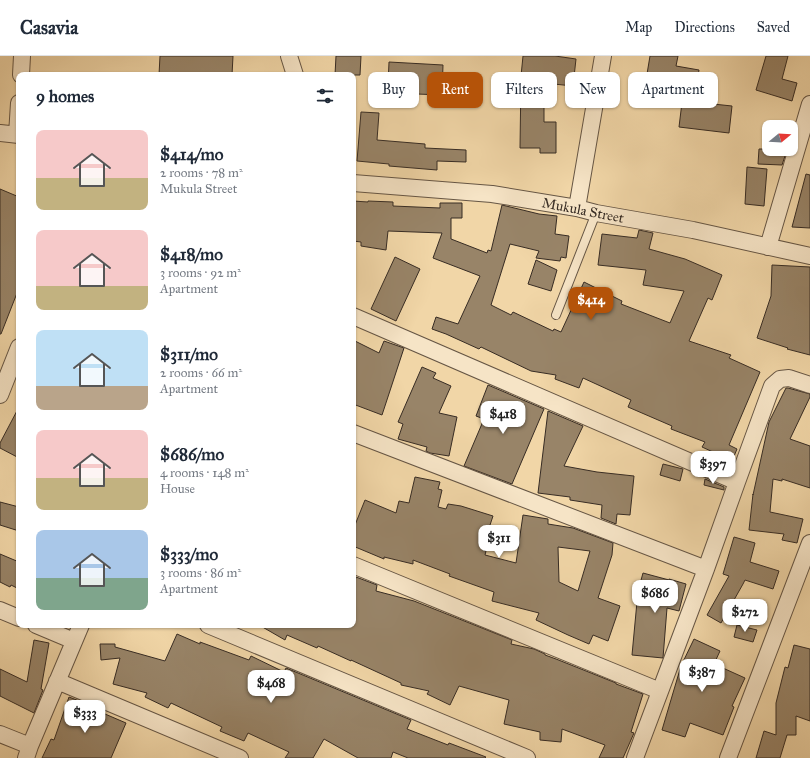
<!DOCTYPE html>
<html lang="en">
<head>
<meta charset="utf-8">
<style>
  :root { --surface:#fff; --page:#f6f6f7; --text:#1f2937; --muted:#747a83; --line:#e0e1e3; --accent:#b45309 }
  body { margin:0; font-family:"IM FELL Great Primer",serif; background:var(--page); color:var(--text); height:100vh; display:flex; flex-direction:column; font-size:15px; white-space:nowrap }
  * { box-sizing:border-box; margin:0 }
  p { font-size:13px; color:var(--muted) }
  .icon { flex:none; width:22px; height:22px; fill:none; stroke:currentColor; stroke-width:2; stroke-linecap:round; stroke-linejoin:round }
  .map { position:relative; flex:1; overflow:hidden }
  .side { position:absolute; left:16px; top:16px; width:340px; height:556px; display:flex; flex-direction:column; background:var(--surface); border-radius:8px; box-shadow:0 1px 3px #0004 }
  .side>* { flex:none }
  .hud { position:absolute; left:368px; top:16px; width:380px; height:36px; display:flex; gap:8px }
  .needle { width:26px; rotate:72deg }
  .controls { position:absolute; left:762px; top:64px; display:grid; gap:8px }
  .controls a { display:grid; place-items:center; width:36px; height:36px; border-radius:8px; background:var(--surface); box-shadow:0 1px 3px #0004; font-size:20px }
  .price { position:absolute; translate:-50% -34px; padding:0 9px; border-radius:8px; background:#fff; color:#222; font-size:13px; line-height:26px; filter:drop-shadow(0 1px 2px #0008) }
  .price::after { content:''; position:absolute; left:50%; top:24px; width:12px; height:9px; margin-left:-6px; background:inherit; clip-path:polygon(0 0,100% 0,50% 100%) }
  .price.selected { background:var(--accent); color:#fff }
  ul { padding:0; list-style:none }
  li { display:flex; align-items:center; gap:12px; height:100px; padding:0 20px }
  li span { display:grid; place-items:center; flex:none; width:112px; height:80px; border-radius:8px; color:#555 }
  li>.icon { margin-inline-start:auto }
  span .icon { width:48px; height:48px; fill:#fffc; stroke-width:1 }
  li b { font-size:17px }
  h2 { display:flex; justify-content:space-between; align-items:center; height:48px; padding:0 20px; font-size:17px }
  .tag { padding:0 14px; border-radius:8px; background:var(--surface); box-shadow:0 1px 3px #0004; font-size:14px; line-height:36px }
  .tag.selected { background:var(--accent); color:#fff }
  header { display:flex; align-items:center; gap:24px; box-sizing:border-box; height:56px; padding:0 20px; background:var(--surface); border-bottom:1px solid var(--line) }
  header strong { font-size:19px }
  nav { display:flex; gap:22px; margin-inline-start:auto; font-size:14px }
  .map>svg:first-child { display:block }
  .building { fill:#988468; stroke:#372c24; fill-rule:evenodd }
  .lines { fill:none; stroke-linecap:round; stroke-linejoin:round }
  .lane-casing { stroke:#665645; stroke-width:10 }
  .street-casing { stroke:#665645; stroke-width:18 }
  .lane { stroke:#f6e4c6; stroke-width:8 }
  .street { stroke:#f6e4c6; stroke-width:16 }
  .labels { text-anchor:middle; stroke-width:4; stroke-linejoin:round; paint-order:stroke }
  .street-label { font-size:14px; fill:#372c24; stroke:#f6e4c6 }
</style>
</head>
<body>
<header>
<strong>Casavia</strong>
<nav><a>Map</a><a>Directions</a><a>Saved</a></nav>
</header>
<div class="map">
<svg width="810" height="702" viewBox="0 0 810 702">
  <rect width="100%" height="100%" fill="#f1d6a7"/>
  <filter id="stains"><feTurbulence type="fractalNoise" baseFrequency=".005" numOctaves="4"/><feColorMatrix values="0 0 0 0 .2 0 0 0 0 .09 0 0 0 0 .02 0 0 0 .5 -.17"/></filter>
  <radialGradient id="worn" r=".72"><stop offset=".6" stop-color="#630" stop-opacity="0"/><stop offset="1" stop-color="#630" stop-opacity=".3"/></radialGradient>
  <path class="building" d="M160,0H233L232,19H159Z
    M336,0H361L360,19H335Z
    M523,0H555L576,3L573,30L544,27V66H556V97H540V92H520L521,20Z
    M650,0H678L676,10L699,14L694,46L732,50L729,77L679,71L684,30L646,24Z
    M766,0H788L782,23L797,27L792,45L756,34Z
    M389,6L443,9L442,39L417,38V43L396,42L397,30L388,29Z
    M361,56L379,57L377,84L425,88V92L466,94V106L437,105V114L389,110V108L357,105Z
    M759,93H785V100L782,109L758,108Z
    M747,111L767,113L764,150L745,148Z
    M806,118L810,119V172L792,171Z
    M0,133L19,141V232L1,278H0Z
    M353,145L368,146V145L393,146V150L440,152V147H462V162H451V183L487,197L488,194L491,195L502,149L539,158L557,160L555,178L569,180L566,202L561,201L560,205L536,202L539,195L510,188L491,249L511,259L513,256L553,275L554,273L561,276L584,226L622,245L621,248L670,267L684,235L643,229L646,214L598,209L602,178L637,182L639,174L653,177L649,193L685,203L722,219L712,244L708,242L689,285L731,299L729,302L760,316L729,389L737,393L729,412L710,404L713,396L702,391L705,386L671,373L672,370L628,351L631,344L583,322L579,332L555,323L556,319L531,315L481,291L479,293L446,278L432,273L436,261L458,268L480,220L433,202L442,177L388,175L386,194L361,190V186L353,185Z
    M395,201L420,213L396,265L371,253Z
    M536,204L557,214L551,235L528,228Z
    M772,209L810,211V299L787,293L788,292L757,282L771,240Z
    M353,284L379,297L384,285L404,292L382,359L353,348Z
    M422,311L436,317L433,322L451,330L439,357L457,361L449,400L430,397L426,395L427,391L398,383L403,368L398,366Z
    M488,329L544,353L512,428L464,410L484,363L476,360Z
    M786,332H788L810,338V341L790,383L810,390V432L782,423V425L773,423L770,456L803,463L797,487L782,484L784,478L749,474L753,438V439L769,366Z
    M19,351V402L0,392V387Z
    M548,355L583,370L564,410L597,416L634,420L630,459L617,458L616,468L601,462L602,449L570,444V441L538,437Z
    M663,408L683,413L680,425L660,419Z
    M415,421L440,426L438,433L442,434L438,451L446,453L448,448L461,450L493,460L482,493L486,495L485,499L516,507L523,459L548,463V468L573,472L613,487L612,499L598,542L620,550L608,585L593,579L589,588L568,579L536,564L539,557L492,545L494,536L449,520L450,518L413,504V508L384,501V503L353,490V474L365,444L396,457L399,445L409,447ZM558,491L590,495L578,535L559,526Z
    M705,423L724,431V434L704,429Z
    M0,446L19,451V475L0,469Z
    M734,481L755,487L750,506L779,515L773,533L745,524L743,528L721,567L707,559L729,520L723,518Z
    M0,498L19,506V533L11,529L10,531L0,526Z
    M643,517L669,524V523L686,528L679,555L667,552L663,602L632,599L638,535Z
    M356,521L377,529L376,535L414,545L512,584L511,588L534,593L545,598V599L556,603L616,627V628L643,638L631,676L634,677L623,702H599L605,689L562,673L561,686L540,684V676L504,668L509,644L459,630L450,649L427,638L429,635L401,629V627L351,604V605L318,590L317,592L287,579L285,584L259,569H353V534Z
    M737,569L757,574L753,586L734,581Z
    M177,578L200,588V586L249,604L251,600L284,616L286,612L411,664L407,673L448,689L449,687L486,701L485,702H408L393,696L391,702H358L324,683L313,702H285L289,696L248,677L244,685L220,675L222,671L171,647L168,652L145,641L147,637L113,628L120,602L101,604L100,588H115V591L165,605Z
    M694,583L720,595L714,608L745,622L732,650L734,651L723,679L690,667L685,681L662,674L681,610Z
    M34,584L49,587L41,633L43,634L34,657L0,640V613L27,626Z
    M794,589L810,593V665L796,660V679H787L780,702H756L764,675L776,679V647L785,611L788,612Z
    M69,641L92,650L91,652L126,667L111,702H42L51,683L54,684Z"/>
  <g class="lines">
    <defs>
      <path id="lane" d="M556,259L596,157"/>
      <path id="street" d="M289,0L295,19
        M21,19L22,0
        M0,77L19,79
        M17,79L19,47
        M353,127L492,138L577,152L596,157L693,174L810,200
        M577,152L603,0
        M768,191L810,48
        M353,260L737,426
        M0,339L19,291
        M353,377L706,513
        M353,509L660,635
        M0,554L19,562
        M36,569L74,585
        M208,569L527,702
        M57,625L240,702
        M0,678L30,690
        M26,702L30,690L81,569
        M635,702L706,513L737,426L772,330L780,323L789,322L810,329
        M728,702L810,487"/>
    </defs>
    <use href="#lane" class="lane-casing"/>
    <use href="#street" class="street-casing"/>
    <use href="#lane" class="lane"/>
    <use href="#street" class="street"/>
  </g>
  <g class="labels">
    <g class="street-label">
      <text transform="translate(583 154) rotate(11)" y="5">Mukula Street</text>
    </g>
  </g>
  <rect width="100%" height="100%" filter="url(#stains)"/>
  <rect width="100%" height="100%" fill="url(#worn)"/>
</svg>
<div class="controls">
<a><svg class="needle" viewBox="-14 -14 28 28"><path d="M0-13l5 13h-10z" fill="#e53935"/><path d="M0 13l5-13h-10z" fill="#747a83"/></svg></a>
</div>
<b class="price selected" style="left:591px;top:265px">$414</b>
<b class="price" style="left:503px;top:379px">$418</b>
<b class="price" style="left:713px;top:429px">$397</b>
<b class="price" style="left:499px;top:503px">$311</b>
<b class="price" style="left:655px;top:558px">$686</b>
<b class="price" style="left:745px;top:577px">$272</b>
<b class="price" style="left:702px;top:637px">$387</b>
<b class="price" style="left:271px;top:648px">$468</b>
<b class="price" style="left:85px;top:678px">$333</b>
<div class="hud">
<a class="tag">Buy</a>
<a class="tag selected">Rent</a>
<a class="tag">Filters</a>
<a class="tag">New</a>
<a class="tag">Apartment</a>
</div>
<section class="side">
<h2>9 homes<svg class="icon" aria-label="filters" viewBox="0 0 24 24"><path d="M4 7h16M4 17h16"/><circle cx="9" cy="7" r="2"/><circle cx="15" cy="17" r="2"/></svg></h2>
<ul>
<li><span style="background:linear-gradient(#f6c9c9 60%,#c2b280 0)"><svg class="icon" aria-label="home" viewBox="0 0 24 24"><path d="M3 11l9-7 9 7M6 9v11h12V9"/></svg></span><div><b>$414/mo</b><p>2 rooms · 78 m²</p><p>Mukula Street</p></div></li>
<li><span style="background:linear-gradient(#f6c9c9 70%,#c2b280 0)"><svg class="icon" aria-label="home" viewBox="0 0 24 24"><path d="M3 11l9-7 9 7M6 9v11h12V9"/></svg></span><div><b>$418/mo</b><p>3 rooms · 92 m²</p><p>Apartment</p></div></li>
<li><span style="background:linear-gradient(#bfe0f5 70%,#b9a48a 0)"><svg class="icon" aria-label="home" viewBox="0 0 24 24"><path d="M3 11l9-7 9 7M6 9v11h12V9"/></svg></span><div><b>$311/mo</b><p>2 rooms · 66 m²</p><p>Apartment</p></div></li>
<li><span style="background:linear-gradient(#f6c9c9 60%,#c2b280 0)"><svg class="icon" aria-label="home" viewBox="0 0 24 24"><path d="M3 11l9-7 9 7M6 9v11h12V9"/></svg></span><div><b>$686/mo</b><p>4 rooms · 148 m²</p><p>House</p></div></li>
<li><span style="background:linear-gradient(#a9c7e8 60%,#7fa58c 0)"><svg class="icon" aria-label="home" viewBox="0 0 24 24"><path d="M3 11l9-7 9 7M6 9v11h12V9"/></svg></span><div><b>$333/mo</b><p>3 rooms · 86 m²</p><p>Apartment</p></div></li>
</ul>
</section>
</div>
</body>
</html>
